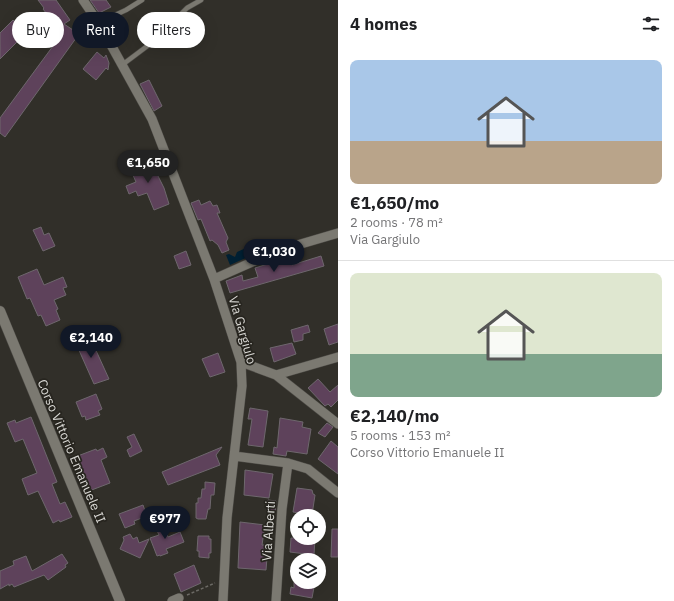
<!DOCTYPE html>
<html lang="en">
<head>
<meta charset="utf-8">
<style>
  :root { --surface:#fff; --page:#f2f2f2; --text:#202124; --muted:#757577; --line:#e0e0e0; --accent:#111827 }
  body { margin:0; font-family:"IBM Plex Sans",sans-serif; background:var(--page); color:var(--text); height:100vh; display:flex; flex-direction:column; font-size:15px; white-space:nowrap }
  * { box-sizing:border-box; margin:0 }
  p { font-size:13px; color:var(--muted) }
  .icon { flex:none; width:22px; height:22px; fill:none; stroke:currentColor; stroke-width:2; stroke-linecap:round; stroke-linejoin:round }
  .map { position:relative; flex:1; overflow:hidden }
  .panel { display:flex; flex-direction:column; background:var(--surface); width:336px }
  .panel>* { flex:none }
  .guide { position:absolute; left:12px; top:12px; width:266px; height:36px; display:flex; gap:8px }
  .controls { position:absolute; left:290px; top:509px; display:grid; gap:8px }
  .controls a { display:grid; place-items:center; width:36px; height:36px; border-radius:50%; background:var(--surface); box-shadow:0 4px 16px #0002; font-size:20px }
  .price { position:absolute; translate:-50% -34px; padding:0 9px; border-radius:14px; background:var(--accent); color:#fff; font-size:13px; line-height:26px; filter:drop-shadow(0 1px 2px #0008) }
  .price::after { content:''; position:absolute; left:50%; top:24px; width:12px; height:9px; margin-left:-6px; background:inherit; clip-path:polygon(0 0,100% 0,50% 100%) }
  .price.on { background:#222; color:#fff }
  ul { padding:0; list-style:none }
  li { display:grid; align-content:center; gap:8px; height:212px; padding:0 12px }
  li+li { border-top:1px solid var(--line) }
  li span { display:grid; place-items:center; height:124px; border-radius:8px; color:#555 }
  li>.icon { margin-inline-start:auto }
  span .icon { width:72px; height:72px; fill:#fffc; stroke-width:1 }
  li b { font-size:17px }
  h2 { display:flex; justify-content:space-between; align-items:center; height:48px; padding:0 12px; font-size:17px }
  .pill { padding:0 14px; border-radius:18px; background:var(--surface); box-shadow:0 4px 16px #0002; font-size:14px; line-height:36px }
  .pill.on { background:var(--accent); color:#fff }
  main { display:flex; flex:1; min-height:0 }
  .map>svg:first-child { display:block }
  .water { fill:#002033 }
  .building { fill:#5e425b; stroke:#6e676d }
  .lines { fill:none; stroke-linecap:round; stroke-linejoin:round }
  .service-casing { stroke:#4f4d48; stroke-width:5.5 }
  .minor-casing { stroke:#4f4d48; stroke-width:10 }
  .tertiary-casing { stroke:#4f4d48; stroke-width:11 }
  .path { stroke:#6c6a65; stroke-width:1.5; stroke-dasharray:3 2; stroke-linecap:butt }
  .service { stroke:#7b7971; stroke-width:4.5 }
  .minor { stroke:#7b7971; stroke-width:9 }
  .tertiary { stroke:#7b7971; stroke-width:10 }
  .labels { text-anchor:middle; stroke-width:3.5; stroke-linejoin:round; paint-order:stroke }
  .street-label { font-size:13px; fill:#d9d8d4; stroke:#27251f }
</style>
</head>
<body>
<main>
<div class="map">
<svg width="338" height="601" viewBox="0 0 338 601">
  <rect width="100%" height="100%" fill="#312f29"/>
  <path class="water" d="M246,248L250,256L230,265L226,255L229,254L235,257L237,252Z"/>
  <path class="building" d="M38,0H56L70,20L64,24L79,34L5,137L0,133V118L53,46L52,45L61,32L43,9L44,8Z
    M90,0H106L111,7L99,13Z
    M13,20L26,33L0,59V33Z
    M97,52L104,58L106,55L109,63L108,70L106,68L96,80L83,69Z
    M149,80L162,106L154,111L140,84Z
    M149,158L164,188L169,204L154,210L147,193L138,196L136,191L129,194L126,186L136,182L129,166Z
    M199,200L201,205L210,201L213,206L217,205L220,213H217L228,238L226,242L229,250L222,253L218,245L212,240L210,241L201,219L198,220L191,203Z
    M41,227L44,235L49,233L55,246L43,251L33,230Z
    M186,251L191,265L179,269L174,256Z
    M321,256L324,266L230,293L226,281L242,275L243,281L258,277L255,268L290,257L292,265Z
    M37,269L44,285L63,277L67,287L63,288L66,295L54,300L58,309L56,310L60,320L46,326L41,315L38,316L30,298L27,299L18,277Z
    M338,324V342L329,345L324,329Z
    M308,325L310,332L303,334V340L294,342L291,330Z
    M88,333L109,379L94,384L74,339Z
    M292,343L296,354L274,362L270,348Z
    M218,353L225,372L210,377L202,359Z
    M318,379L330,392L338,385V400L331,407L328,404L325,406L308,388Z
    M96,394L102,409L98,411L100,415L86,420L85,416L82,417L76,402Z
    M250,408L268,411L263,447L248,445L252,419H248Z
    M31,417L57,482L52,484L60,504L65,502L72,517L60,522L59,520L53,523L38,491L28,495L22,479L37,473L23,439L15,442L7,423L15,420L16,423Z
    M280,418L303,422L302,427L311,429L307,454L287,451L286,456L273,454L274,447L277,448Z
    M327,423L333,427L325,437L318,433Z
    M134,434L142,451L130,457L127,450L132,447L127,437Z
    M331,441L338,447V474L318,459Z
    M222,447L216,455L220,465L168,485L162,472Z
    M103,448L107,457L101,460L110,483L89,491L75,457L96,449L97,451Z
    M245,470L273,474L269,498L244,495Z
    M205,482L215,483L214,495H211L210,509H208L206,519H198L196,518V503H198V498H201L202,489H205Z
    M297,488L312,490L313,494L315,495L312,515L293,512Z
    M268,500L276,501L275,513L267,512Z
    M143,505L147,516L134,521L135,524L125,528L119,514Z
    M161,521L168,537L180,532L184,542L166,549L168,553L160,556V555L157,556L150,538L159,535L154,524Z
    M240,522L265,525L262,545H268L266,570L238,568Z
    M332,529H338V557H331Z
    M130,534L133,539L137,537L139,543L149,539L140,558L120,549L124,540L123,537Z
    M198,536H209V539H211V553H209V558L199,557V551H197Z
    M291,538H315L314,555L290,552Z
    M62,554L68,563L65,565L66,567L48,580L44,575L14,587L12,584L9,586V584L0,589V571L14,565L13,561L26,556L32,571Z
    M194,565L201,583L181,592L174,574Z
    M294,582H315L312,598L290,594L291,587L294,588Z"/>
  <g class="lines">
    <defs>
      <path id="service" d="M98,23L126,10L142,0
        M122,65L154,41L187,8L201,0"/>
      <path id="minor" d="M83,0L100,25L152,119L214,279L241,362L242,386L227,518L223,601
        M214,279L277,251L338,233
        M241,362L276,375L338,357
        M276,375L338,424
        M234,456L288,463L308,469L338,493
        M172,601L179,598
        M276,601L282,509L288,463"/>
      <path id="tertiary" d="M0,311L120,601"/>
    </defs>
    <use href="#service" class="service-casing"/>
    <use href="#minor" class="minor-casing"/>
    <use href="#tertiary" class="tertiary-casing"/>
    <path class="path" d="M187,595L215,583"/>
    <use href="#service" class="service"/>
    <use href="#minor" class="minor"/>
    <use href="#tertiary" class="tertiary"/>
  </g>
  <g class="labels">
    <g class="street-label">
      <text transform="translate(243 330) rotate(74)" y="5">Via Gargiulo</text>
      <text transform="translate(72 451) rotate(67)" y="5">Corso Vittorio Emanuele II</text>
      <text transform="translate(268 531) rotate(-86)" y="5">Via Alberti</text>
    </g>
  </g>
</svg>
<div class="controls">
<a><svg class="icon" aria-label="locate" viewBox="0 0 24 24"><circle cx="12" cy="12" r="6"/><path d="M12 2v4M12 18v4M2 12h4M18 12h4"/></svg></a>
<a><svg class="icon" aria-label="layers" viewBox="0 0 24 24"><path d="M12 4l9 5-9 5-9-5zM3 14l9 5 9-5"/></svg></a>
</div>
<b class="price on" style="left:148px;top:184px">€1,650</b>
<b class="price" style="left:274px;top:273px">€1,030</b>
<b class="price" style="left:91px;top:359px">€2,140</b>
<b class="price" style="left:165px;top:540px">€977</b>
<div class="guide">
<a class="pill">Buy</a>
<a class="pill on">Rent</a>
<a class="pill">Filters</a>
</div>
</div>
<section class="panel">
<h2>4 homes<svg class="icon" aria-label="filters" viewBox="0 0 24 24"><path d="M4 7h16M4 17h16"/><circle cx="9" cy="7" r="2"/><circle cx="15" cy="17" r="2"/></svg></h2>
<ul>
<li><span style="background:linear-gradient(#a9c7e8 65%,#b9a48a 0)"><svg class="icon" aria-label="home" viewBox="0 0 24 24"><path d="M3 11l9-7 9 7M6 9v11h12V9"/></svg></span><div><b>€1,650/mo</b><p>2 rooms · 78 m²</p><p>Via Gargiulo</p></div></li>
<li><span style="background:linear-gradient(#dfe7d0 65%,#7fa58c 0)"><svg class="icon" aria-label="home" viewBox="0 0 24 24"><path d="M3 11l9-7 9 7M6 9v11h12V9"/></svg></span><div><b>€2,140/mo</b><p>5 rooms · 153 m²</p><p>Corso Vittorio Emanuele II</p></div></li>
</ul>
</section>
</main>
</body>
</html>
